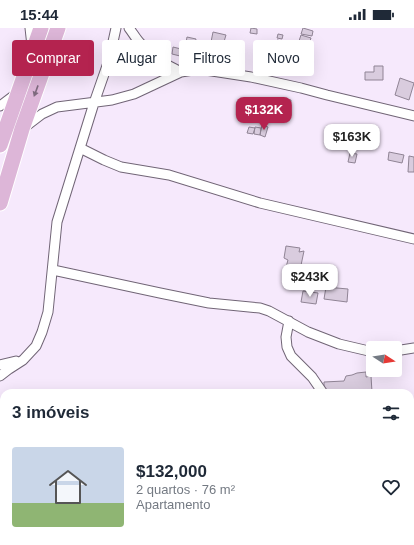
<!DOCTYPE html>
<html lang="pt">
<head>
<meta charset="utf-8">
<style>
  :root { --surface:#fff; --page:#f6f6f7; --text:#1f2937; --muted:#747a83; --line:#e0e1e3; --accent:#b4234f }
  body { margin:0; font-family:Helvetica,sans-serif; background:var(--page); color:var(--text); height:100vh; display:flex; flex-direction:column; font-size:15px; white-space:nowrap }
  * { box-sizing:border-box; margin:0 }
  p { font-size:13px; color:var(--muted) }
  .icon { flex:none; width:22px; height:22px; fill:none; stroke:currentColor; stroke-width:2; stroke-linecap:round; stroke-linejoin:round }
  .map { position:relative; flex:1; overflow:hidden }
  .details { position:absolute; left:0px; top:361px; width:414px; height:156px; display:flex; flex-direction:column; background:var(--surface); border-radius:12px 12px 0 0; box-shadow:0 4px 16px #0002 }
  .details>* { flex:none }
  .banner { position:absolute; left:12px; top:12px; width:390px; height:36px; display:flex; gap:8px }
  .needle { width:26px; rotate:102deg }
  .fabs { position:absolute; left:366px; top:313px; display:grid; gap:8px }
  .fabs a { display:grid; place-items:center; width:36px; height:36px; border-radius:4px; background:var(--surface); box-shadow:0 4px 16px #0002; font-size:20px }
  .price { position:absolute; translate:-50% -34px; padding:0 9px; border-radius:8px; background:#fff; color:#222; font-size:13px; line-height:26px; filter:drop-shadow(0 1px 2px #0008) }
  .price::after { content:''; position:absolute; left:50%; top:24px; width:12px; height:9px; margin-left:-6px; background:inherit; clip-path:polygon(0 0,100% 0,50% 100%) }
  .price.current { background:var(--accent); color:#fff }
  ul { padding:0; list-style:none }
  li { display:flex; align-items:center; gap:12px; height:100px; padding:0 12px }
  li+li { border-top:1px solid var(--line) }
  li span { display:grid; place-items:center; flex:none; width:112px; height:80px; border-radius:4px; color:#555 }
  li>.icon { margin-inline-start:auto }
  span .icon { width:48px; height:48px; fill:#fffc; stroke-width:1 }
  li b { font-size:17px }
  h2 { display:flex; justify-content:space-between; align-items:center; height:48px; padding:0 12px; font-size:17px }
  .pill { padding:0 14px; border-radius:4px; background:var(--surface); box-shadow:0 4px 16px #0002; font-size:14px; line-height:36px }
  .pill.current { background:var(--accent); color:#fff }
  .status { display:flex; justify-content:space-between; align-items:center; height:28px; padding:0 20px; background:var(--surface); direction:ltr }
  .status svg { height:11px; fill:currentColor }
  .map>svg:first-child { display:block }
  .building { fill:#d9ccde; stroke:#908495 }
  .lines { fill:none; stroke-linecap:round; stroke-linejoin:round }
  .minor-casing { stroke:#716576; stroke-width:11 }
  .primary-casing { stroke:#fff; stroke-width:17 }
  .minor { stroke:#fff; stroke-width:9 }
  .primary { stroke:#ddb6d8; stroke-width:15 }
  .oneway { fill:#7f6b7f }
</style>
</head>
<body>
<div class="status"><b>15:44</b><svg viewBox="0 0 49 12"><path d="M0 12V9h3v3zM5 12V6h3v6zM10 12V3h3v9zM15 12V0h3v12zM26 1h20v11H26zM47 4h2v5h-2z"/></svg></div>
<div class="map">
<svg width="414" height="517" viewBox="0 0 414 517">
  <rect width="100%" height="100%" fill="#f6e9fc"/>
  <path class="building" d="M251,0L257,1V6L250,5Z
    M303,0L313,3L312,8L301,6Z
    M213,4L226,7L223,17L211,14Z
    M278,6L283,7L282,11L277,10Z
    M301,7L311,10L309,16L299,13Z
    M187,9L196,11L194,21L185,20Z
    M277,12L282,13L281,18L276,16Z
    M283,13L291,14L290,21L282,19Z
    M292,16L297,17L296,24L290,23Z
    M275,18L280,19L278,29L273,28Z
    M173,19L193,24L192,31L172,26Z
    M374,38H383V52H365V44H374Z
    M400,50L414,55L409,72L395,67Z
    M286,72H291L290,81L285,80Z
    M262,97L268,99L265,109L260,107Z
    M249,99L255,100L253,106L247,105Z
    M255,99L261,100L260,107L254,106Z
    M389,124L404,127L402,135L388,132Z
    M350,125L357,126L355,135L348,134Z
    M409,128L414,129V144H408Z
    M286,218L300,220L299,224L304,223L300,242L286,239L288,232L284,230Z
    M326,259L348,261L347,274L324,271Z
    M303,263L318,265L316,276L301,274Z
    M366,344V349L371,348L372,364L324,365V354L344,353L346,348L352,347L357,345Z"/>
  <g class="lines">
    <defs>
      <path id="minor" d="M30,0L32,18
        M129,0C133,5 136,11 141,16C152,28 166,37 181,44
        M0,78L16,66
        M25,99L42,86L57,79L112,72L134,66L181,44L199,41L251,49L301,60L327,67L414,88
        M80,120L104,132L121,139L169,147L260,175L414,211
        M53,242L160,265L209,275L260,280L269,283L308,304L339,316L373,324
        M289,293L286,309L287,319L291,328L312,349L323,365
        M395,323L414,320
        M0,337L16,333
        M0,348L9,341L23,332L36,318L42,304L48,284L57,194L94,75L109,32L116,0
        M0,412L4,413
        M410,425L414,424
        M201,513L202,517
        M314,517V513"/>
      <path id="primary" d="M0,117L41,0
        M0,175L22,101L58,0"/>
    </defs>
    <use href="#minor" class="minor-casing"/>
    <use href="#primary" class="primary-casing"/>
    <use href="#minor" class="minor"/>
    <use href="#primary" class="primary"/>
  </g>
  <defs><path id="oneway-solid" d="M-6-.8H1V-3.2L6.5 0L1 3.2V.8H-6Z"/></defs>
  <use class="oneway" href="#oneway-solid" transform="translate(36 63) rotate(110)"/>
</svg>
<div class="fabs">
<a><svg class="needle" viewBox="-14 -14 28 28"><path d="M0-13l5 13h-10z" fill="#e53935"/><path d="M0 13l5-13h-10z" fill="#747a83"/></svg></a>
</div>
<b class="price current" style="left:264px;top:103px">$132K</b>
<b class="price" style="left:352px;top:130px">$163K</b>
<b class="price" style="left:310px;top:270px">$243K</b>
<div class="banner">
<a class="pill current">Comprar</a>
<a class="pill">Alugar</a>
<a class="pill">Filtros</a>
<a class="pill">Novo</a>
</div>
<section class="details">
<h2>3 imóveis<svg class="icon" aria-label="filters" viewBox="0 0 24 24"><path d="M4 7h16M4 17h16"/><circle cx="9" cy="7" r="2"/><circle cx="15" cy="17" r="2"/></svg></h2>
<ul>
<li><span style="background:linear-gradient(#c9d6e8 70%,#8fb573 0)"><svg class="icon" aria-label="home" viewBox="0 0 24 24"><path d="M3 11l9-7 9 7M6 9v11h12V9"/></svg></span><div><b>$132,000</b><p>2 quartos · 76 m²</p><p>Apartamento</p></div><svg class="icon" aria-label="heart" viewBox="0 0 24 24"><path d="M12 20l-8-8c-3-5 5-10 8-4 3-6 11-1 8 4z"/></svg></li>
</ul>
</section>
</div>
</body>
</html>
